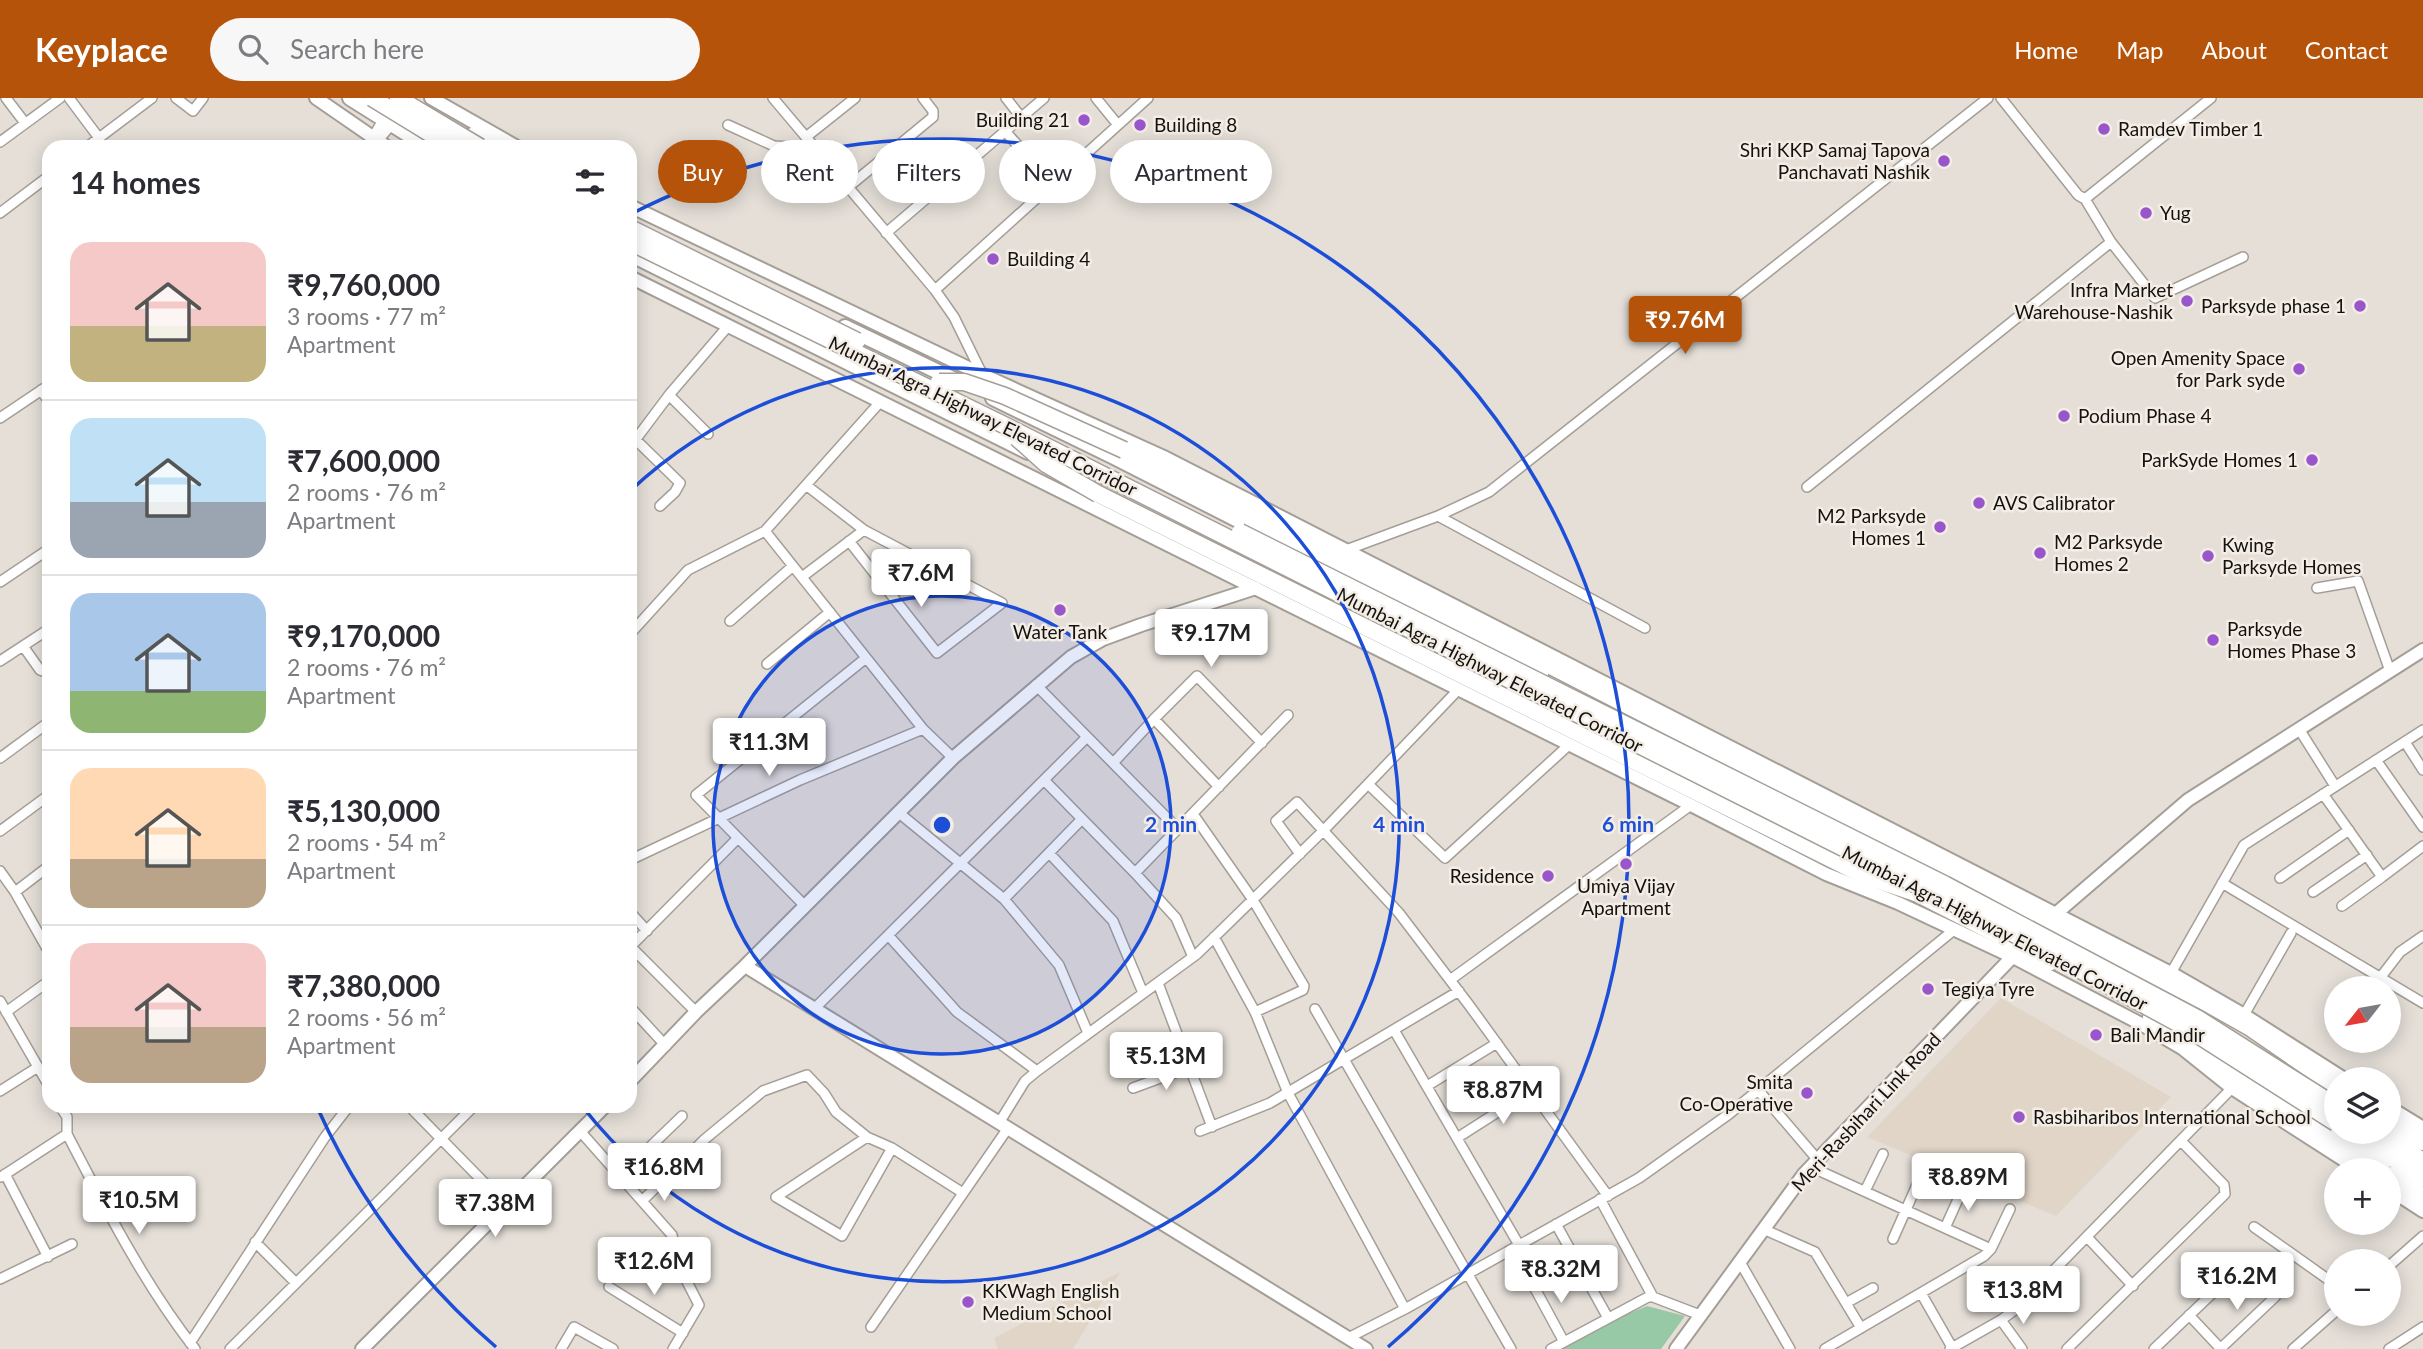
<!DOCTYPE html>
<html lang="en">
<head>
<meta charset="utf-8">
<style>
  :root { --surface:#fff; --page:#f7f7f7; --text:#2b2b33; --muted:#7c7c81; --line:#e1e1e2; --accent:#b45309 }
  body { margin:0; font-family:Lato,sans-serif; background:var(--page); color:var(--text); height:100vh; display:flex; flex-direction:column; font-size:26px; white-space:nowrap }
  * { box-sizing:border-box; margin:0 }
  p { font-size:23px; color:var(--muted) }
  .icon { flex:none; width:38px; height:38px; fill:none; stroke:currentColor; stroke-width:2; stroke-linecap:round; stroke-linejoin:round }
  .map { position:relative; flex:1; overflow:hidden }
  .side { position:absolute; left:42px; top:42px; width:595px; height:973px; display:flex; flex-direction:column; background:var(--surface); border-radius:21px; box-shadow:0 4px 18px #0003 }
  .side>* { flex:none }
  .top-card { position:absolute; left:658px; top:42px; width:665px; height:63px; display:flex; gap:14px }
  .needle { width:46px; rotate:239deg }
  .controls { position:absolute; left:2324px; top:878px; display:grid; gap:14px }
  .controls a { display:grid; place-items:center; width:77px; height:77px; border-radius:50%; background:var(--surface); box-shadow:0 4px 18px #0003; font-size:35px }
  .price { position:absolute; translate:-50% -60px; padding:0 16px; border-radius:7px; background:#fff; color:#222; font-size:23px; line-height:46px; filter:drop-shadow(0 2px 4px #0008) }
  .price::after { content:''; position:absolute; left:50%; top:42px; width:21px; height:16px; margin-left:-10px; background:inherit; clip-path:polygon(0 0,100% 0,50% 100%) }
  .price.active { background:var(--accent); color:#fff }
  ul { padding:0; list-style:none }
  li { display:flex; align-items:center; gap:21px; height:175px; padding:0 28px }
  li+li { border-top:2px solid var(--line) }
  li span { display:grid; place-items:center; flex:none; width:196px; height:140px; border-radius:21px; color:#555 }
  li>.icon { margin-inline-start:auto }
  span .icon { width:84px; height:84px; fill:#fffc; stroke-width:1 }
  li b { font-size:30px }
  h2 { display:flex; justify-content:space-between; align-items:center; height:84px; padding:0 28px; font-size:30px }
  .tag { padding:0 24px; border-radius:32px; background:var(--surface); box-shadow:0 4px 18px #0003; font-size:24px; line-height:63px }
  .tag.active { background:var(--accent); color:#fff }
  header { display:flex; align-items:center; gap:42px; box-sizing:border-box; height:98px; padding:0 35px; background:var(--accent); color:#fff }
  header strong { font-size:33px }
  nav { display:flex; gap:38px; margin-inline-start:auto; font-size:24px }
  .search { width:490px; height:63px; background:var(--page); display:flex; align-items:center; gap:18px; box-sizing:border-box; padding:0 24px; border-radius:38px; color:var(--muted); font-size:26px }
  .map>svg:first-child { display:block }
  .built { fill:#e0d5c7 }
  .green { fill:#98c9a6 }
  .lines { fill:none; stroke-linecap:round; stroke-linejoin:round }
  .street-casing { stroke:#a49e97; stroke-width:12 }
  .secondary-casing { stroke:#a49e97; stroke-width:16 }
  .primary-casing { stroke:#a49e97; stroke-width:18 }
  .highway-casing { stroke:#a49e97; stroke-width:19 }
  .street { stroke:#fff; stroke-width:9 }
  .secondary { stroke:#fff; stroke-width:12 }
  .primary { stroke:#fff; stroke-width:14 }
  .highway { stroke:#fff; stroke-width:16 }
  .highway-bridge-casing { stroke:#a49e97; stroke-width:19; stroke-linecap:butt }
  .highway-bridge { stroke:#fff; stroke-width:16 }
  .ring { fill:none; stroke:#1d4ed8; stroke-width:3.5 }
  .poi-dot { fill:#9956cb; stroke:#f3ede5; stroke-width:2.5 }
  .labels { text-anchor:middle; stroke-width:5; stroke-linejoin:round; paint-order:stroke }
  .poi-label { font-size:19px; fill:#14120f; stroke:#f3ede5; text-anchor:start }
  .street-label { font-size:19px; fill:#14120f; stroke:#f3ede5 }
  .centre { fill:#1d4ed8; stroke:#f3ede5; stroke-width:3.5 }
  .ring-label { font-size:21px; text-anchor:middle; font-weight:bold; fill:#1d4ed8; stroke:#f3ede5; stroke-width:5; stroke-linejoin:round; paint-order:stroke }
</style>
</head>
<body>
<header>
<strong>Keyplace</strong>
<div class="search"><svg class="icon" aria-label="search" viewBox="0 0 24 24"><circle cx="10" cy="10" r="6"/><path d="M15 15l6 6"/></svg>Search here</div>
<nav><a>Home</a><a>Map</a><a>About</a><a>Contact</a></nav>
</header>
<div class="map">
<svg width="2423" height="1251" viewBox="0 0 2423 1251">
  <rect width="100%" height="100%" fill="#e5dfd8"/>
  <path class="built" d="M2001,900L2171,999L2056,1118L1867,1039Z
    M1120,1174L1073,1251H998L994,1240Z"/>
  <path class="green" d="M1647,1208L1685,1218L1661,1251H1560L1613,1222Z"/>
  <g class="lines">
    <defs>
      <path id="street" d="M6,0L25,25
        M69,0L99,40
        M176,0L193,13L203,0
        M773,0L935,192L954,219L982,276
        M1006,0L1021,19
        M1096,0L1118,27
        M2001,0L2078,97L2085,101L2111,144L2155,200L2243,159
        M728,27L774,48L814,50
        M1005,33L1052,86
        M806,39L855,0
        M0,44L60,0
        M374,47L391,27
        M87,49L152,0
        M367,49L383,22
        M847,90L933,19V13L923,0
        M2085,101L2211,0
        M0,115L49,78
        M886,135L1044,0
        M935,192L1148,0
        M41,292L49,304
        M669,297L708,336
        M881,303L765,433L923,631L953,660
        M0,320L49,287
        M636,342L680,385L675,394L660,408
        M630,349L669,297L729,227
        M806,387L864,432
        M1807,389L2111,144
        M1438,418L1645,530
        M1346,452L1438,418L1489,394L1988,0
        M802,479L864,432L1002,505L937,555L849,443
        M0,484L49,451
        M2317,490L2358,483L2390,573
        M730,523L793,468
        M630,536L688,472L765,433
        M23,548L40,572L49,575
        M0,563L49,531
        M767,566L830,514
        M1036,587L1178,731
        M1154,621L1197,578L1262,645
        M2299,631L2335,688
        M2405,644L2423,672
        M0,660L49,624
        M2376,662L2423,729
        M1113,665L1154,621L1219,689
        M1044,682L1135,775L1176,820L1193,859
        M1369,687L1445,760L1570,646
        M2323,696L2382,779L2423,748
        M899,715L1004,801L1059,867L1088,935
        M1193,716L1253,802L1304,888L1303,892L1255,914
        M0,733L49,697
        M1049,755L1113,823L1143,895
        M1300,756L1276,723L1297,704L1399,815L1469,907L1608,1098
        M630,762L800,682L923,631
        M49,768L15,794L49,854
        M0,773L15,794
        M1135,775L1288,617
        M2280,780L2349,732
        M2222,785L2423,905
        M2313,794L2367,757
        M1004,801L1082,721
        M805,808L696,697L866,560
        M2342,808L2382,779
        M630,814L647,833
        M888,837L957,914L1037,973
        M1214,839L1255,914L1288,995L1405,1211
        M630,849L738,740
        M631,849L696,914
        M2171,875L2244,747L2423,632
        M2380,880L2400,854L2423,838
        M1450,882L1691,707
        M1158,885L1212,1029
        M0,903L49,988
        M630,909L666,948
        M814,911L1087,639
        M1315,911L1511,1251
        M6,914L49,883
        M2244,917L2291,835
        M1394,932L1519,1147
        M1427,988L1497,945
        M1133,990L1190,969
        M1758,992L1817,1061
        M0,993L38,969
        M60,1008L67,1019V1036C105,1109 144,1186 195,1251
        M409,1008L506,1107
        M999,1025L1025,983L1037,973L1197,856L1323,733L1458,592
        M580,1033L672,1137L679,1168L699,1207L673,1251
        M1200,1033L1270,1005L1459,893
        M867,1039L776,1099L842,1138L892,1050
        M1457,1040L1532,992
        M1811,1069L1991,1151
        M5,1076L48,1159
        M620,1078L682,1018
        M1,1079L67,1036
        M1865,1093L1883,1056
        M1600,1101L1653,1199
        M642,1103L705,1041L763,993L807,977L824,995L836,1014L867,1039L892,1050L963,1095
        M1556,1126L1608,1220
        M2254,1129L2336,1187
        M1945,1130L1964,1088
        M1763,1131L1815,1154L1861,1230
        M2087,1139L2133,1188
        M1893,1141L1924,1071
        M255,1144L296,1185
        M1740,1164L1790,1251
        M2389,1168L2423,1138
        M0,1181L72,1146
        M1532,1185L1564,1244
        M609,1189L683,1235
        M1921,1195L1953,1251
        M1846,1205L1873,1190
        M2189,1217L2221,1251
        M2001,1222L2022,1251
        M871,1229L1008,1030
        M1348,1240L1405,1211L1639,1080L1729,1016L1955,831
        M190,1245L325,1039L349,1008
        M230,1251L474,1008
        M561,1251L574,1229L613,1251
        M1551,1251L1648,1199H1653L1700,1217
        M1825,1251L1984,1158L1991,1151L2010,1111
        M1950,1251L2001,1222L2016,1211L2232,990
        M2067,1251L2225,1096L2224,1087L2182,1044
        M2154,1251L2243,1166
        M2220,1251L2275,1199
        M2293,1251L2336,1213
        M2389,1251L2423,1229"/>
      <path id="secondary" d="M316,0L387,49
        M431,0L517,49
        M630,108L983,277L1166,360L2171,875L2244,917L2346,982
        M630,179L1691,707L1826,776L1898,805L2013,859L2143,927L2182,950L2232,990L2361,1073
        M2052,819L2188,702L2423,552
        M745,868L1366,1251
        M630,983L696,914L745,868L953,660L1071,559L1103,541L1141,527L1256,490
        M2389,1009L2423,1030
        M2389,1091L2423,1113
        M362,1251L605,1008
        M1676,1251L1804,1076L2017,854"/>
      <path id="primary" d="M350,0L428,49
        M472,37L493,49
        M630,156L1028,354
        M845,229L959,284
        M993,300L1112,358L1541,576
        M1904,790L2051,865
        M2340,1034L2360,1047"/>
      <path id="highway" d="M1124,352L1321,450L2210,907L2249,929L2336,989
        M1098,396L1865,778L1915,795
        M2151,919L2184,945L2383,1073
        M2389,1022L2423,1044
        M2351,1034L2423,1080
        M2378,1034L2423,1063
        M2389,1077L2423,1098"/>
    </defs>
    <use href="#street" class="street-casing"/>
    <use href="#secondary" class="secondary-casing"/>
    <use href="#primary" class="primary-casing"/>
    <use href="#highway" class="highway-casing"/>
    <use href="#street" class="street"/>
    <use href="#secondary" class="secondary"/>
    <use href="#primary" class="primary"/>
    <use href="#highway" class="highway"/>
    <defs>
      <path id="highway-bridge" d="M372,0L452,49
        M398,0L480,49
        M630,130L857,243
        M630,144L1002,326L2016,837L2190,932L2336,1025
        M939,284H964L1005,298L1124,352
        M1017,340L1046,366L1098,396
        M1240,434L1946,787L2197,920L2336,1008"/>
    </defs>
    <use href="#highway-bridge" class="highway-bridge-casing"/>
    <use href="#highway-bridge" class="highway-bridge"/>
  </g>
  <circle cx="942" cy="727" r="229" fill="#1d4ed8" fill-opacity=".12"/>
  <g class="ring">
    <circle cx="942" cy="727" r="229"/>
    <path d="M630 393A457 457 0 1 1 582 1008"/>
    <path d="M496 1249A686 686 0 0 1 318 1011M631 116A686 686 0 0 1 1388 1249"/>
  </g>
  <g class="poi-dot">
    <circle cx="1084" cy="22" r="7"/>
    <circle cx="1140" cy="27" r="7"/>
    <circle cx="2104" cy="31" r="7"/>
    <circle cx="1944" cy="63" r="7"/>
    <circle cx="2146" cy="115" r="7"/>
    <circle cx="993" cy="161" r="7"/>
    <circle cx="2187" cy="203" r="7"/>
    <circle cx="2360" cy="208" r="7"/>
    <circle cx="2299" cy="271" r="7"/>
    <circle cx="2064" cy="318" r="7"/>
    <circle cx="2312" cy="362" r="7"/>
    <circle cx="1979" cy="405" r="7"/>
    <circle cx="1940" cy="429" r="7"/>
    <circle cx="2040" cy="455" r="7"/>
    <circle cx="2208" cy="458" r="7"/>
    <circle cx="1060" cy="512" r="7"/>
    <circle cx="2213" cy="542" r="7"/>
    <circle cx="1626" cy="766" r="7"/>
    <circle cx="1548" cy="778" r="7"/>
    <circle cx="1928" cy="891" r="7"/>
    <circle cx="2096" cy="937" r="7"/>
    <circle cx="1807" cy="995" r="7"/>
    <circle cx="2019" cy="1019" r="7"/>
    <circle cx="968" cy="1204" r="7"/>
  </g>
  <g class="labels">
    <g class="poi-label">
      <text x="1070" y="29" text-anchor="end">Building 21</text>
      <text x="1154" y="34">Building 8</text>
      <text x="2118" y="38">Ramdev Timber 1</text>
      <text x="1930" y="59" text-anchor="end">Shri KKP Samaj Tapova<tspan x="1930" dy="22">Panchavati Nashik</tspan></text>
      <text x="2160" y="122">Yug</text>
      <text x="1007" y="168">Building 4</text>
      <text x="2173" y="199" text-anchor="end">Infra Market<tspan x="2173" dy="22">Warehouse-Nashik</tspan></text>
      <text x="2346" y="215" text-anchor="end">Parksyde phase 1</text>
      <text x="2285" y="267" text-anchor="end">Open Amenity Space<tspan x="2285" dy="22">for Park syde</tspan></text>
      <text x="2078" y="325">Podium Phase 4</text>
      <text x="2298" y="369" text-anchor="end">ParkSyde Homes 1</text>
      <text x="1993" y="412">AVS Calibrator</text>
      <text x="1926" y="425" text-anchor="end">M2 Parksyde<tspan x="1926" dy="22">Homes 1</tspan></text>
      <text x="2054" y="451">M2 Parksyde<tspan x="2054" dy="22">Homes 2</tspan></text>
      <text x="2222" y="454">Kwing<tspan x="2222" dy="22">Parksyde Homes</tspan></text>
      <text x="2227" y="538">Parksyde<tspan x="2227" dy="22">Homes Phase 3</tspan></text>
      <text x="1060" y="541" text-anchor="middle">Water Tank</text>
      <text x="1534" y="785" text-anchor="end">Residence</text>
      <text x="1626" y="795" text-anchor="middle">Umiya Vijay<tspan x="1626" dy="22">Apartment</tspan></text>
      <text x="1942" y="898">Tegiya Tyre</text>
      <text x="2110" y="944">Bali Mandir</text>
      <text x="1793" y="991" text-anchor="end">Smita<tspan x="1793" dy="22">Co-Operative</tspan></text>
      <text x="2033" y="1026">Rasbiharibos International School</text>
      <text x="982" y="1200">KKWagh English<tspan x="982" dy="22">Medium School</tspan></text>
    </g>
    <g class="street-label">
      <text transform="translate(983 318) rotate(26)" y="7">Mumbai Agra Highway Elevated Corridor</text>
      <text transform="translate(1490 572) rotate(27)" y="7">Mumbai Agra Highway Elevated Corridor</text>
      <text transform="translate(1995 830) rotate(27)" y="7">Mumbai Agra Highway Elevated Corridor</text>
      <text transform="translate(1866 1014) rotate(-47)" y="7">Meri-Rasbihari Link Road</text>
    </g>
  </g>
  <circle cx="942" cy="727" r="10" class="centre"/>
  <g class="ring-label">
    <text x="1171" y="734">2 min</text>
    <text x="1399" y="734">4 min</text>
    <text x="1628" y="734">6 min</text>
  </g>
</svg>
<div class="controls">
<a><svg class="needle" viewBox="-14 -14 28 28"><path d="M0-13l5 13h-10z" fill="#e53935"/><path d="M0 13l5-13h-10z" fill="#7c7c81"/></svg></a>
<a><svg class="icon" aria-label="layers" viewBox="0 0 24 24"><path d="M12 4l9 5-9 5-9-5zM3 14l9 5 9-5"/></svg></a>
<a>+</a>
<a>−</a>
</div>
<b class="price active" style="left:1685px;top:258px">₹9.76M</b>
<b class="price" style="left:921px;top:511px">₹7.6M</b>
<b class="price" style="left:1211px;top:571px">₹9.17M</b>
<b class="price" style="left:769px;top:680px">₹11.3M</b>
<b class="price" style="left:1166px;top:994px">₹5.13M</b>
<b class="price" style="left:1503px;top:1028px">₹8.87M</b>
<b class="price" style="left:664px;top:1105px">₹16.8M</b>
<b class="price" style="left:1968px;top:1115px">₹8.89M</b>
<b class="price" style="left:139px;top:1138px">₹10.5M</b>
<b class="price" style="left:495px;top:1141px">₹7.38M</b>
<b class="price" style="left:654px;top:1199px">₹12.6M</b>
<b class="price" style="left:1561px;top:1207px">₹8.32M</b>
<b class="price" style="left:2237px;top:1214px">₹16.2M</b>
<b class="price" style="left:2023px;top:1228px">₹13.8M</b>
<div class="top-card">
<a class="tag active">Buy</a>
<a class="tag">Rent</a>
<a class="tag">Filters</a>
<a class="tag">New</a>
<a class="tag">Apartment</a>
</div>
<section class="side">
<h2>14 homes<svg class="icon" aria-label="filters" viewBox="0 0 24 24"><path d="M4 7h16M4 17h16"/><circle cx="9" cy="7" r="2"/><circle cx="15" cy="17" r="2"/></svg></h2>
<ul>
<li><span style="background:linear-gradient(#f6c9c9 60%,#c2b280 0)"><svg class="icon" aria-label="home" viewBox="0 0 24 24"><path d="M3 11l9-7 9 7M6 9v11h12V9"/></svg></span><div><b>₹9,760,000</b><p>3 rooms · 77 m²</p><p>Apartment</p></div></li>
<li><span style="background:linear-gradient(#bfe0f5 60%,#9aa5b1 0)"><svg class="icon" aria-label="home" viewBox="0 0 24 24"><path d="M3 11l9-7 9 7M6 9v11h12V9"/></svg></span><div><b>₹7,600,000</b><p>2 rooms · 76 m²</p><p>Apartment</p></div></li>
<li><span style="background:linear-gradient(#a9c7e8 70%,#8fb573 0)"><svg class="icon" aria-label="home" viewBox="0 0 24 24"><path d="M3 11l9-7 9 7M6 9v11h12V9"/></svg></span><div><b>₹9,170,000</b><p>2 rooms · 76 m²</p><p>Apartment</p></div></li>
<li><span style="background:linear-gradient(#ffd9b3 65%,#b9a48a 0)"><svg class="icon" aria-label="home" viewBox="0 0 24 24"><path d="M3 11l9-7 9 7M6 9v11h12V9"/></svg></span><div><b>₹5,130,000</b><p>2 rooms · 54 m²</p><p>Apartment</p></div></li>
<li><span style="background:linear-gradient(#f6c9c9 60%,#b9a48a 0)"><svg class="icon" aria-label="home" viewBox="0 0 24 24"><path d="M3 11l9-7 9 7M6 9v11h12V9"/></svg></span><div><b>₹7,380,000</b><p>2 rooms · 56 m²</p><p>Apartment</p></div></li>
</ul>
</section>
</div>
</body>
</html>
